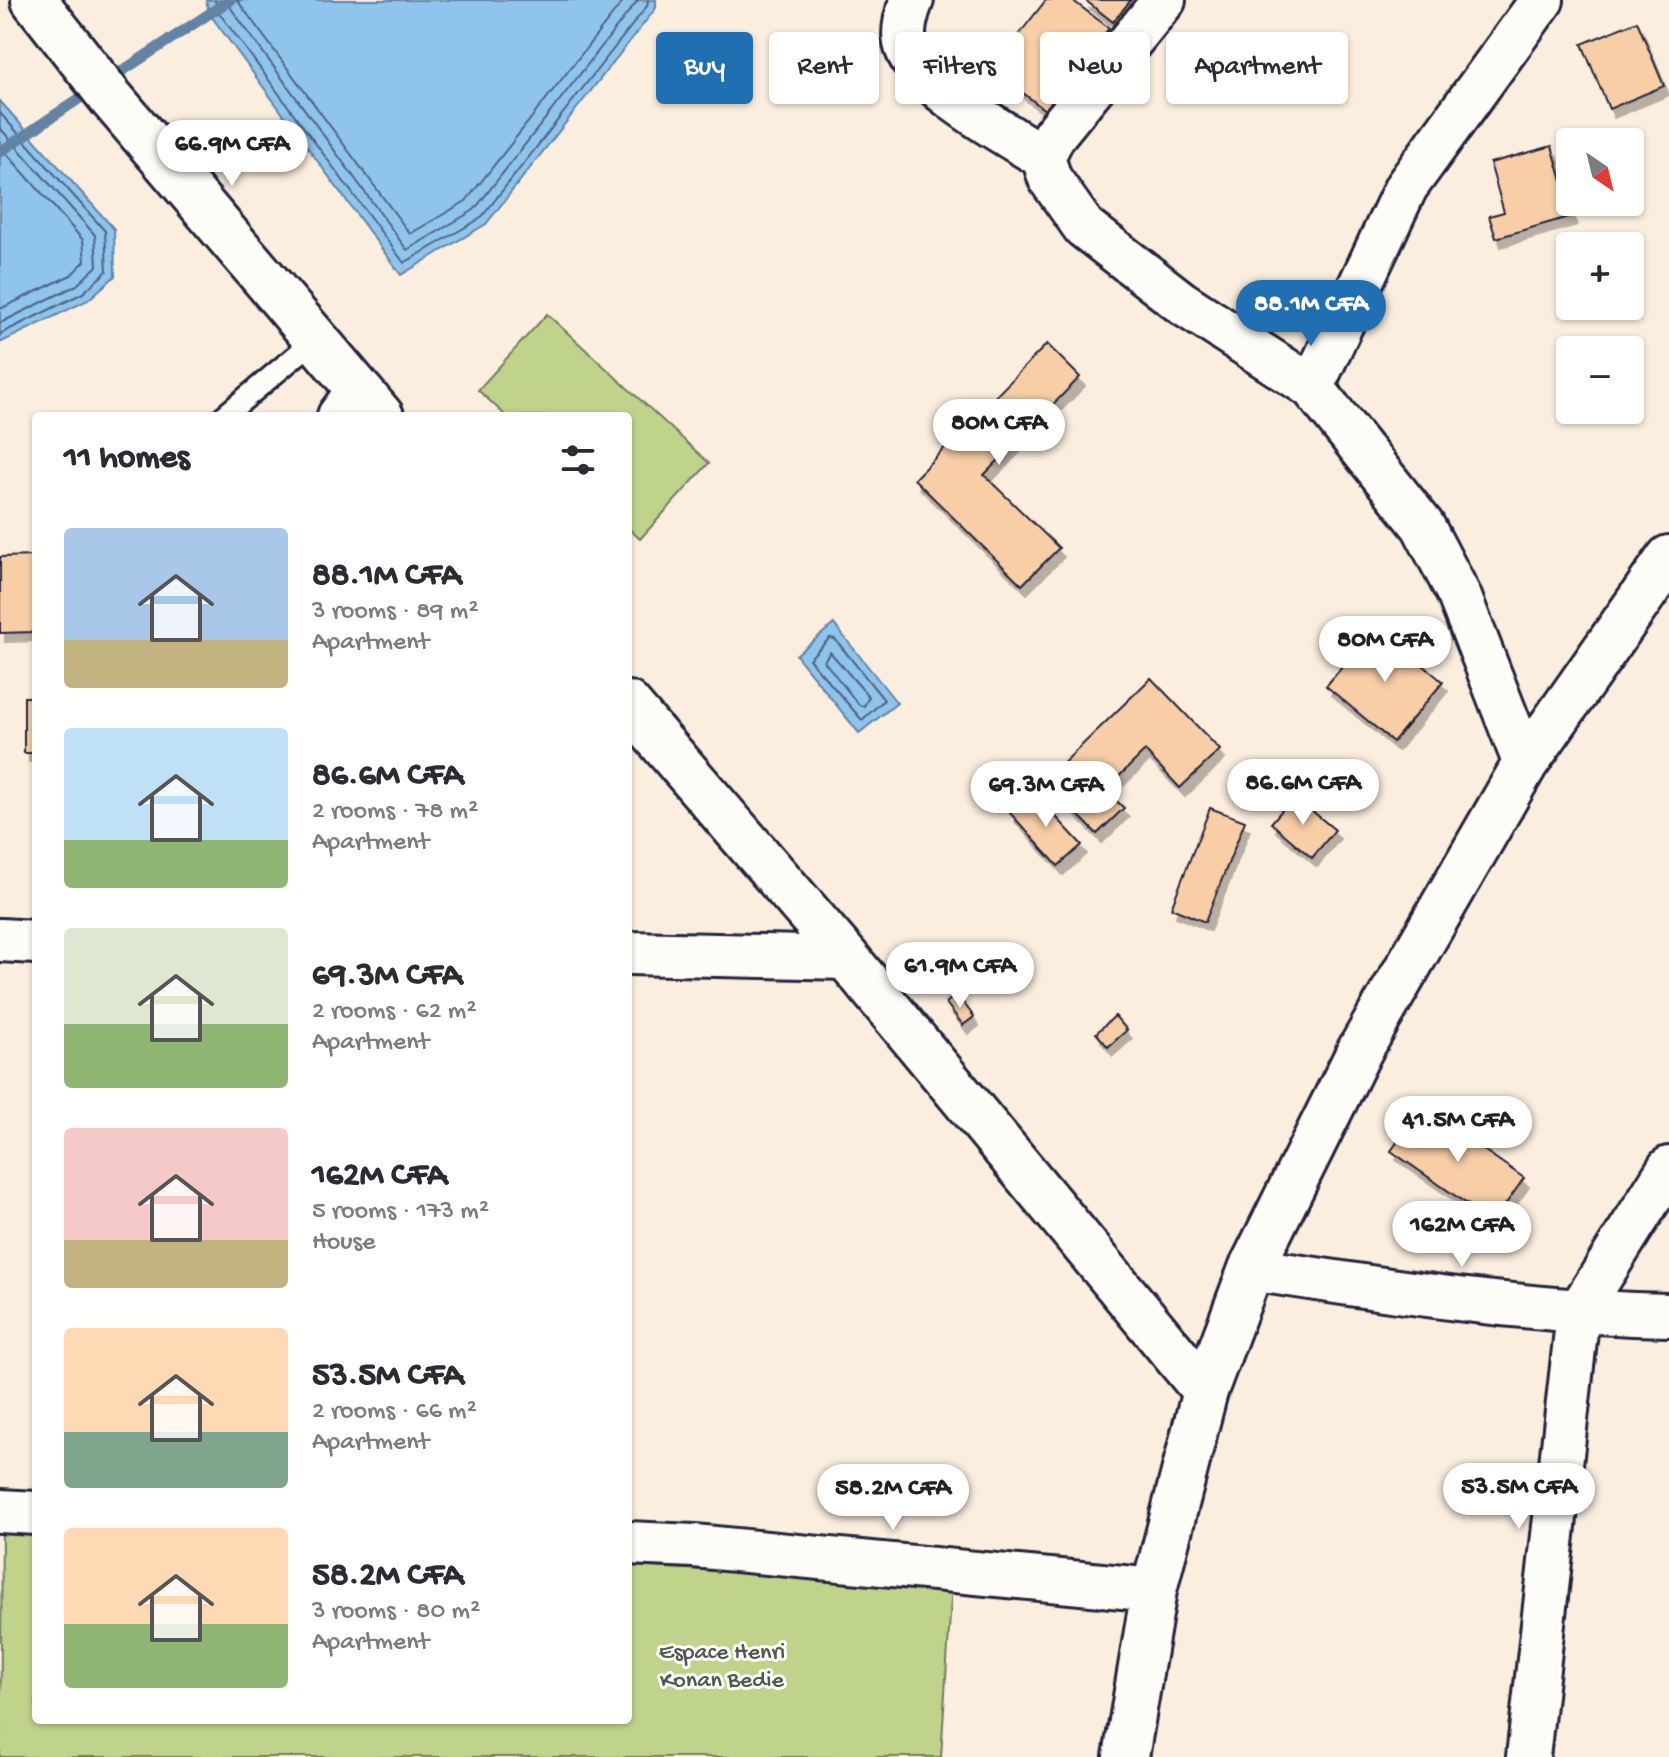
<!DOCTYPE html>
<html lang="en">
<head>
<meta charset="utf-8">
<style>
  :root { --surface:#fff; --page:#f2f2f3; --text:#2b2b33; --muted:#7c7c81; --accent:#1f6fb2 }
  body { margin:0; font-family:"Gochi Hand",sans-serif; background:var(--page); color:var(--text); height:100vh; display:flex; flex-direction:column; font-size:30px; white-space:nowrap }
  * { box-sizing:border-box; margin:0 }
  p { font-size:26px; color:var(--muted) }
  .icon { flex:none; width:44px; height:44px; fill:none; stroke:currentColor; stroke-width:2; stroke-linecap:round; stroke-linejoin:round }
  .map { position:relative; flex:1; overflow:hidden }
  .drawer { position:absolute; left:32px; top:412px; width:600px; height:1312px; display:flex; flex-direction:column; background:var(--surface); border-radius:8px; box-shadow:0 2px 6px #0004 }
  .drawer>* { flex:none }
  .banner { position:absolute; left:656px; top:32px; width:760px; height:72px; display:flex; gap:16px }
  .needle { width:52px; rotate:145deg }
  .fabs { position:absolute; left:1556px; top:128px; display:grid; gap:16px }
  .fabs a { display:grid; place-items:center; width:88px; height:88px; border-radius:8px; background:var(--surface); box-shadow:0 2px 6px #0004; font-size:40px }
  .price { position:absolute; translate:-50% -68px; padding:0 18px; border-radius:28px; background:#fff; color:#222; font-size:26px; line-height:52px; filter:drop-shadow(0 2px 4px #0008) }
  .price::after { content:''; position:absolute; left:50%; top:48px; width:24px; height:18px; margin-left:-12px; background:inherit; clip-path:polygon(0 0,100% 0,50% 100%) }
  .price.on { background:var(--accent); color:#fff }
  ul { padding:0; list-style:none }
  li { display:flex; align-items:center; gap:24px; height:200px; padding:0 32px }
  li span { display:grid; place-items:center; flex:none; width:224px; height:160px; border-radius:8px; color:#555 }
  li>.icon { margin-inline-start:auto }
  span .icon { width:96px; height:96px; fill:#fffc; stroke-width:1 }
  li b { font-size:34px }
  h2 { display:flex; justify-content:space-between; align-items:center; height:96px; padding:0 32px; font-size:34px }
  .chip { padding:0 28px; border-radius:8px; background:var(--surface); box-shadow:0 2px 6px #0004; font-size:28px; line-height:72px }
  .chip.on { background:var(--accent); color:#fff }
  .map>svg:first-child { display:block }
  .green { fill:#bfd48a; stroke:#707b62; stroke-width:2 }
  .water { fill:#8fc4ec; stroke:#6383a5; stroke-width:2 }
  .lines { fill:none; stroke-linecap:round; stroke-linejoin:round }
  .shore { stroke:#4e6382; stroke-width:2 }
  .stream { stroke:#6383a5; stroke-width:11 }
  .building { fill:#f7cea6; stroke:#22223b; stroke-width:2; filter:url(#shadow) }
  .service-casing { stroke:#22223b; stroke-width:26 }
  .minor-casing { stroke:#22223b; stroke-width:48 }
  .tertiary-casing { stroke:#22223b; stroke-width:50 }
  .secondary-casing { stroke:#22223b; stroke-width:50 }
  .service { stroke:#fdfcf7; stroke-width:20 }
  .minor { stroke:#fdfcf7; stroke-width:42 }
  .tertiary { stroke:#fdfcf7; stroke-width:44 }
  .secondary { stroke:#fdfcf7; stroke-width:44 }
  .labels { text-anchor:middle; stroke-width:6; stroke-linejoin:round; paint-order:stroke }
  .park-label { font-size:24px; fill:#515753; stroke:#fdfcf7 }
</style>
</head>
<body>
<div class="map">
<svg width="1669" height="1757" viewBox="0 0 1669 1757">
  <defs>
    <filter id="shadow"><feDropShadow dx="5" dy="9" stdDeviation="0" flood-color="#0004"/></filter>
  </defs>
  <rect width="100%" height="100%" fill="#fbeedf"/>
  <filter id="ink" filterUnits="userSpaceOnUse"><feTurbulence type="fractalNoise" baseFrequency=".0125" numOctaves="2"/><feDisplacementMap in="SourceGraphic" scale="16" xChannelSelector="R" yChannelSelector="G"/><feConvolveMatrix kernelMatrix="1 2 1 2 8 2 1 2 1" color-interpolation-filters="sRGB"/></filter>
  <g filter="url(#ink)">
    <path class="green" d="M547,314L709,463L640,539L628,528V416H506L478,390Z
      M2,1532L36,1534V1720H628V1566L952,1583L941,1757H0Z"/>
    <path class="water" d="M206,0H656V8L486,224L401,275L209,13Z
      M0,101L114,229L115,276L88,300L0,343Z
      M834,624L897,703L859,733L796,655Z"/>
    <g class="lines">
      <path class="shore" d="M215,0L217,10L404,263L481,218L647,6L648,0
        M225,0L407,250L474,210L638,0
        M237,0L410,234L466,201L624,0
        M0,113L105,231L107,271L83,293L0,334
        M0,128L95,235L97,266L77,285L0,323
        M0,146L83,240L85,261L71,275L0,309
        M830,638L835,639L884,700L862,720L809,659Z
        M830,652L869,697L864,706L859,705L824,661Z"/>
      <path class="stream" d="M107,81L230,0
        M0,152L92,90"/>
    </g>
    <path class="building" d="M1046,0H1072L1109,28L1045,110L992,69Z
      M1085,0H1131L1113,22Z
      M1637,21L1664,86L1609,109L1582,44Z
      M1552,146L1572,216L1496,238L1489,216L1504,212L1490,163Z
      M1047,344L1080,377L984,475L1059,548L1022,585L914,479Z
      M36,556V632L0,633V557Z
      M1377,626L1443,682L1393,742L1326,686Z
      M1151,678L1220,750L1180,788L1145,751L1105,790L1124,808L1097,834L1045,781Z
      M24,697H36V753H24Z
      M1033,792L1082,845L1058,866L1010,813Z
      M1294,796L1335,830L1312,858L1271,823Z
      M1210,808L1245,821L1205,922L1171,908Z
      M957,994L974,1017L963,1025L946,1003Z
      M1115,1016L1127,1030L1108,1047L1096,1033Z
      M1422,1107L1524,1178L1493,1222L1391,1151Z"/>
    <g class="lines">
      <defs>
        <path id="service" d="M224,416L316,339"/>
        <path id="minor" d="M912,0C907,11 902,30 905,43C912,83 1009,136 1043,157
          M1164,0L1054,135L1043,157L1050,179L1084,227L1182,303L1312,387L1423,526L1459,595L1525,764
          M1312,387L1406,187L1542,0
          M339,416L359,389
          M0,940L36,942
          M628,953L847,958
          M1251,1269C1390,1291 1527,1312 1669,1315
          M0,1511L36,1513
          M628,1543L694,1546L1154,1590
          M1528,1757L1578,1313L1669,1168"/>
        <path id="tertiary" d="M34,0L111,98L381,416
          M628,704L847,958L1205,1391"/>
        <path id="secondary" d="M1126,1757L1154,1590L1205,1391L1251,1269L1360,1050L1525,764L1669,558"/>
      </defs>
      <use href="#service" class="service-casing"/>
      <use href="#minor" class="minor-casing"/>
      <use href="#tertiary" class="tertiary-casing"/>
      <use href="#secondary" class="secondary-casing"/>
      <use href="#service" class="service"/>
      <use href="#minor" class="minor"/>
      <use href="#tertiary" class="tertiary"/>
      <use href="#secondary" class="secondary"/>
    </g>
  </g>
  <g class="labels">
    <g class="park-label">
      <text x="722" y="1658">Espace Henri<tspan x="722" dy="28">Konan Bedie</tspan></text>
    </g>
  </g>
</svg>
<div class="fabs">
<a><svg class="needle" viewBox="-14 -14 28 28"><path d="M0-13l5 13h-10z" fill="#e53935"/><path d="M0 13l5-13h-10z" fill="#7c7c81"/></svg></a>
<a>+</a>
<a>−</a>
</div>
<b class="price" style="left:232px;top:188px">66.9M CFA</b>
<b class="price on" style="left:1311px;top:348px">88.1M CFA</b>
<b class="price" style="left:999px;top:467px">80M CFA</b>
<b class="price" style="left:1385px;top:684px">80M CFA</b>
<b class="price" style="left:1303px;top:827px">86.6M CFA</b>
<b class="price" style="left:1046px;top:829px">69.3M CFA</b>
<b class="price" style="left:960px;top:1010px">61.9M CFA</b>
<b class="price" style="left:1458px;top:1164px">41.5M CFA</b>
<b class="price" style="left:1462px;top:1269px">162M CFA</b>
<b class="price" style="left:1519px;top:1531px">53.5M CFA</b>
<b class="price" style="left:893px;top:1532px">58.2M CFA</b>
<div class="banner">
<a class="chip on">Buy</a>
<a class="chip">Rent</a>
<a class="chip">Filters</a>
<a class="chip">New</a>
<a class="chip">Apartment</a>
</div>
<section class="drawer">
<h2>11 homes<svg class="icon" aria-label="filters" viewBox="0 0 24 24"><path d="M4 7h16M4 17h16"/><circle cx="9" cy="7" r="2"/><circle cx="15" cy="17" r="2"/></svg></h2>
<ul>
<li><span style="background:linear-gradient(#a9c7e8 70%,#c2b280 0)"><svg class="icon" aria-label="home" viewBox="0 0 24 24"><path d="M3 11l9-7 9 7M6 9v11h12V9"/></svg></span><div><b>88.1M CFA</b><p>3 rooms · 89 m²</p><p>Apartment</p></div></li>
<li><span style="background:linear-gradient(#bfe0f5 70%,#8fb573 0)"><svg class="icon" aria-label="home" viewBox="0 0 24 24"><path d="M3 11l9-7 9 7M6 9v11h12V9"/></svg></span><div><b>86.6M CFA</b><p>2 rooms · 78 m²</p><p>Apartment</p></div></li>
<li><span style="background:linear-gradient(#dfe7d0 60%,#8fb573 0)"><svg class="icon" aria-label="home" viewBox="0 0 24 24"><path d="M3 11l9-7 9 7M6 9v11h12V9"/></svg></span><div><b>69.3M CFA</b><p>2 rooms · 62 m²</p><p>Apartment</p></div></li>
<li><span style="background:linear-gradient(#f6c9c9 70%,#c2b280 0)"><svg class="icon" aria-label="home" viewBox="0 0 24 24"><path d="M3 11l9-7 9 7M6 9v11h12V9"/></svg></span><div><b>162M CFA</b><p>5 rooms · 173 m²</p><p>House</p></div></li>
<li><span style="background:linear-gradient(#ffd9b3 65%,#7fa58c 0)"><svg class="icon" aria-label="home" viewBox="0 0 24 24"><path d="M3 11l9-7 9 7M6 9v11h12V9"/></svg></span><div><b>53.5M CFA</b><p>2 rooms · 66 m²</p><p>Apartment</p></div></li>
<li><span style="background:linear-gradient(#ffd9b3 60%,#8fb573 0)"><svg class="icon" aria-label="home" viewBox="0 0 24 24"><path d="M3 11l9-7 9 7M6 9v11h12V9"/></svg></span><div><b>58.2M CFA</b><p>3 rooms · 80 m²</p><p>Apartment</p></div></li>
</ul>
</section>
</div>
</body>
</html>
